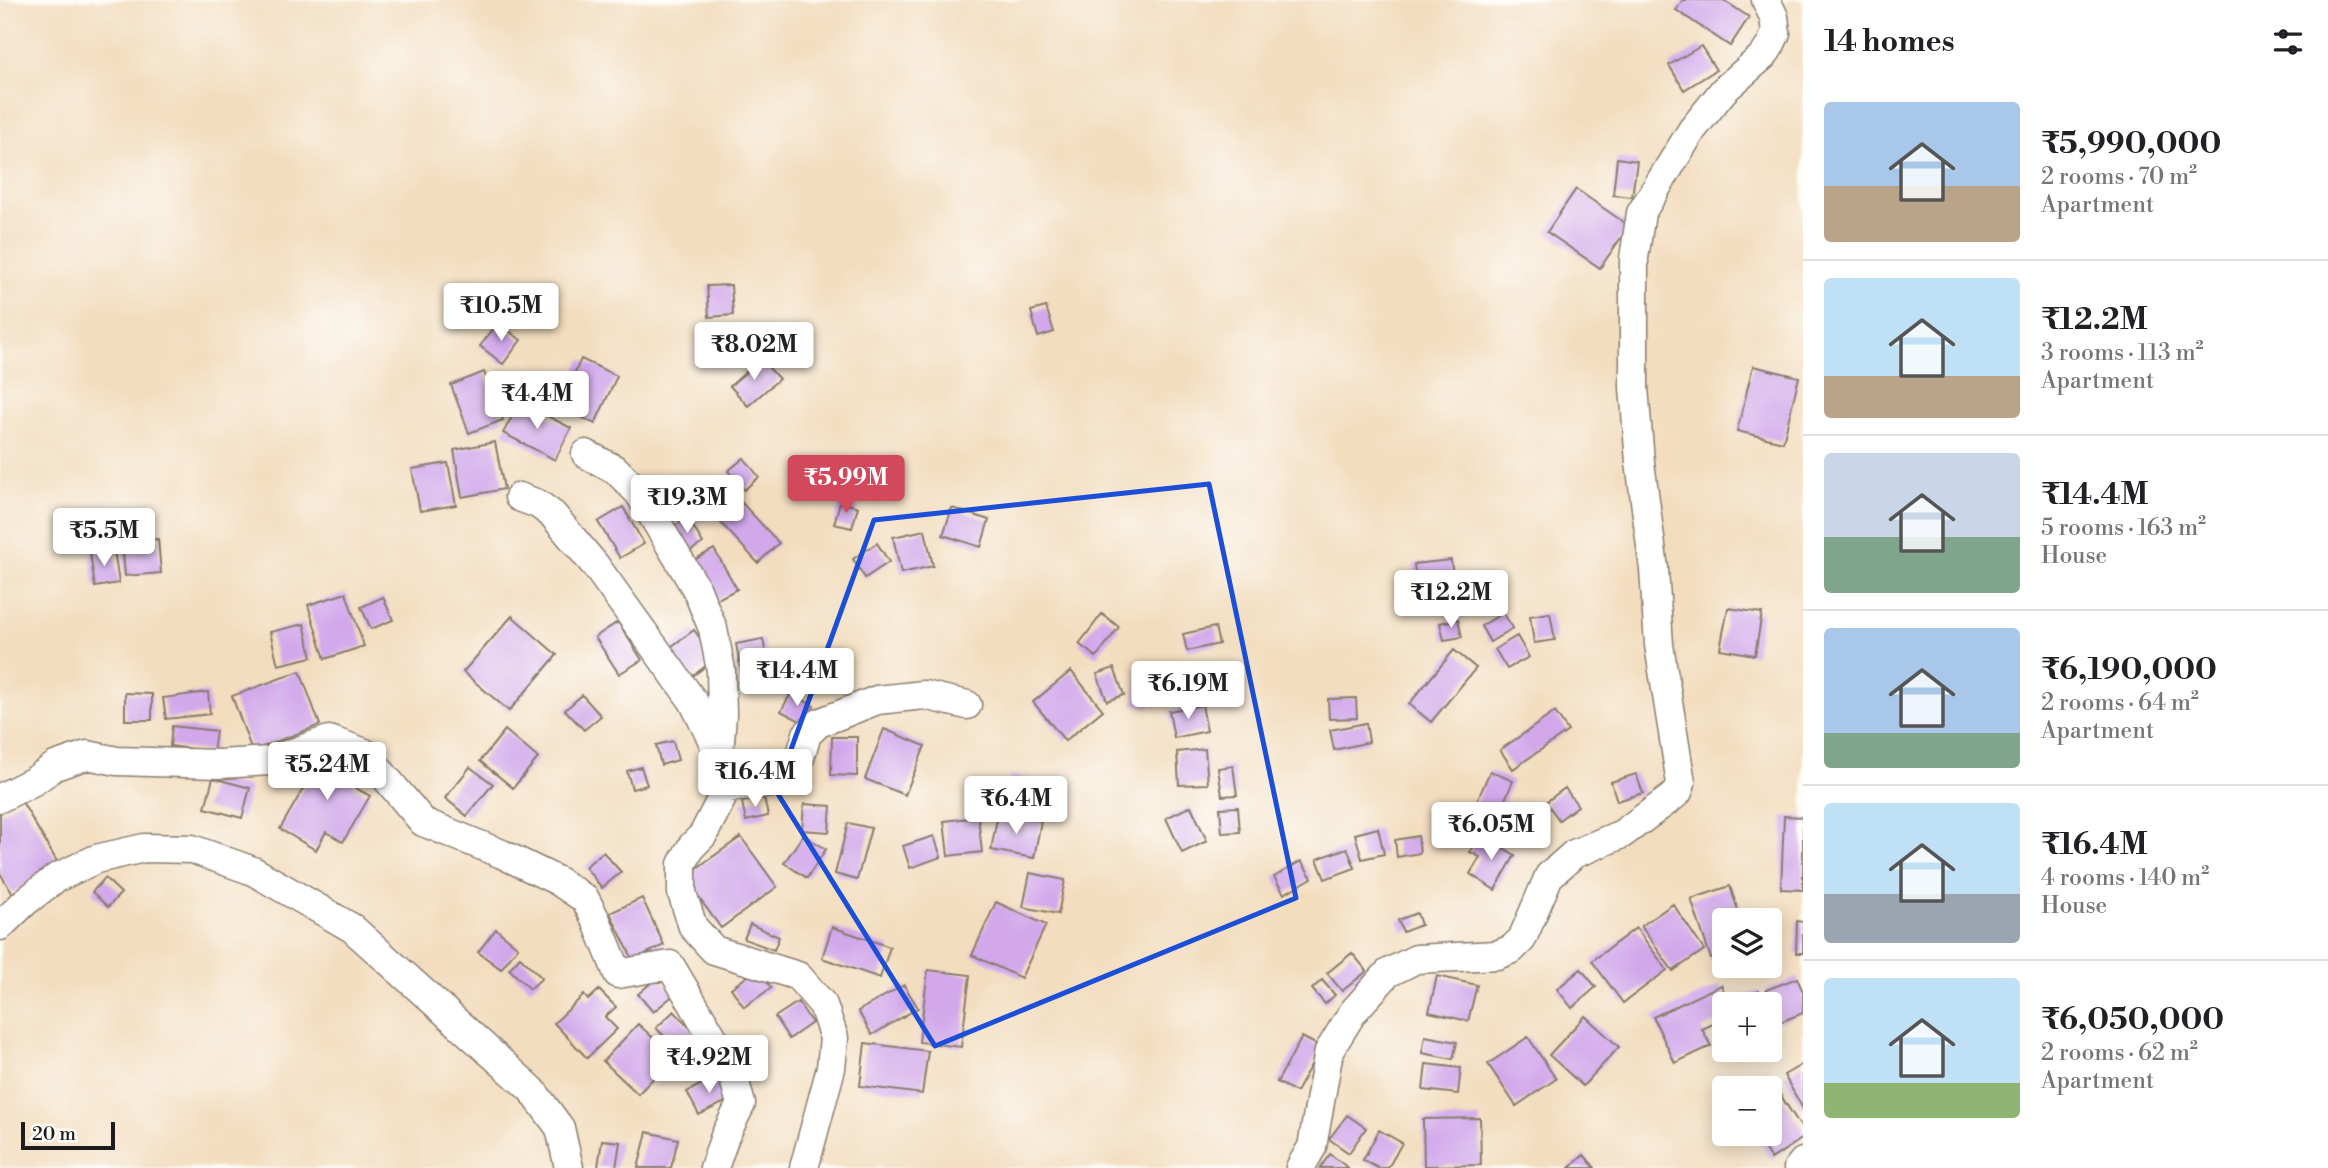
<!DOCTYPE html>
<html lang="en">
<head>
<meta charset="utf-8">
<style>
  :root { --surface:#fff; --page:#f6f6f6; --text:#202124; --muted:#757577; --line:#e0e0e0; --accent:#d1495b }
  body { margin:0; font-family:"Libre Bodoni",serif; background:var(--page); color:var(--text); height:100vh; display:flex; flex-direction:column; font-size:26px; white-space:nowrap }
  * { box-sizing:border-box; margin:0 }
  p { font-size:23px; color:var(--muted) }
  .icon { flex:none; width:38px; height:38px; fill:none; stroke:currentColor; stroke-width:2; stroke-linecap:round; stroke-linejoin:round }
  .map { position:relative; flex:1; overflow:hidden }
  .sheet { display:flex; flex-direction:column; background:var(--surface); width:525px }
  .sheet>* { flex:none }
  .controls { position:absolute; left:1712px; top:908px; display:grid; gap:14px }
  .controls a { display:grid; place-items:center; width:70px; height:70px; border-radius:7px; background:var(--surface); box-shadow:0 4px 18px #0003; font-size:35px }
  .scale { position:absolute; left:21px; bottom:18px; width:94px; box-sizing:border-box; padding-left:7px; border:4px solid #1c1c1c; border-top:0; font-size:19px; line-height:24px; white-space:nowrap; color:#1c1c1c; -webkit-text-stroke:5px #fdfcf7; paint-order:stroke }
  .price { position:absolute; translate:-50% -60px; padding:0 16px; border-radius:7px; background:#fff; color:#222; font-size:23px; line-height:46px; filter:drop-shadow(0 2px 4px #0008) }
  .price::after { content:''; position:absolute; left:50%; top:42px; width:21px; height:16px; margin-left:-10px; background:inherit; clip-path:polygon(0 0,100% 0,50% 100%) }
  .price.selected { background:var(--accent); color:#fff }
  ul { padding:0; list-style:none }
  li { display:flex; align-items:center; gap:21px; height:175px; padding:0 21px }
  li+li { border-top:2px solid var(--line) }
  li span { display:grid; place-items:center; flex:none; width:196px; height:140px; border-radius:7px; color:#555 }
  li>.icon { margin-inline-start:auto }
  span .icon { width:84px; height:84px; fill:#fffc; stroke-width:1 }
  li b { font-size:30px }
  h2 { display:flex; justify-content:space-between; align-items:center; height:84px; padding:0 21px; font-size:30px }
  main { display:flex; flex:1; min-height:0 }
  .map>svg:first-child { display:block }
  .building { fill:#d2a8eb }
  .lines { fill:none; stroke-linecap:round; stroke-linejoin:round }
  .minor-casing { stroke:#887c6e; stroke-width:31 }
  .minor { stroke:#fff; stroke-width:28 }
  .marked { fill:none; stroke:#1d4ed8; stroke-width:5; stroke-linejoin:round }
</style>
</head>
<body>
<main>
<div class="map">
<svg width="1803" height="1168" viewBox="0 0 1803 1168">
  <rect width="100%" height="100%" fill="#fdfcf7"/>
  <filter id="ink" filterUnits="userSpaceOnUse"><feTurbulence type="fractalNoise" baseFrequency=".0143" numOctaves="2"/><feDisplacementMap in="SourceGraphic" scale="14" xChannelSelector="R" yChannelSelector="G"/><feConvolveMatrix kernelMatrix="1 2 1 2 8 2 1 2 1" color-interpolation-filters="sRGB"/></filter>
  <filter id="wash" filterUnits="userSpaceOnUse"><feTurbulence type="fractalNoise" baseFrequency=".00686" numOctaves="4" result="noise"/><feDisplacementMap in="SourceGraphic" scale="28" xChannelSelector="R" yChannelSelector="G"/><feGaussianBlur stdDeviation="1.57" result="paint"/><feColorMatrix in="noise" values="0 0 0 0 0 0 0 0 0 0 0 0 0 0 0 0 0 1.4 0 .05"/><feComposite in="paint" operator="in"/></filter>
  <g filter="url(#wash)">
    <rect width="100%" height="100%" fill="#f3ddbf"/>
    <g id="blocks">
      <path class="building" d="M1683,0H1723L1749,17L1730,46L1676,10Z
        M1701,46L1716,70L1684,90L1669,65Z
        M1617,158L1637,161L1632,197L1613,195Z
        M1576,189L1629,226L1600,268L1547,232Z
        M731,285L733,315L709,317L707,286Z
        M1046,307L1054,332L1038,337L1031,311Z
        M498,323L521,340L503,364L480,346Z
        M581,359L617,376L595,424L559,406Z
        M761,359L779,379L748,406L730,386Z
        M1753,366L1799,377L1783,442L1737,431Z
        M484,372L503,420L469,433L451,385Z
        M520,402L571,428L555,460L503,433Z
        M495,442L504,489L462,497L454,450Z
        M744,458L759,477L744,490L728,471Z
        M448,463L456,505L420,511L412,469Z
        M840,502L858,507L852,528L834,524Z
        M742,503L779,543L758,563L721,523Z
        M623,507L644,544L620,558L598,522Z
        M952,508L989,520L981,547L943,535Z
        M688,518L703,543L687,553L671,528Z
        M925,530L933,566L901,573L893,537Z
        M158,539L161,573L125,576L122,542Z
        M877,543L889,562L865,578L853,559Z
        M714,549L737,589L714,601L692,561Z
        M114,550L119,583L95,587L90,553Z
        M1451,560L1455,594L1418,598L1414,564Z
        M346,593L364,646L325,659L308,605Z
        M383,597L393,620L371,629L361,607Z
        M1728,608L1762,613L1755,655L1720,649Z
        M1503,613L1513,628L1490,642L1481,626Z
        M1550,613L1555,640L1534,643L1530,616Z
        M1102,614L1119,627L1096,657L1079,644Z
        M512,616L557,655L509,711L463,672Z
        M1458,619L1462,637L1444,640L1440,623Z
        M618,622L642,660L619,674L595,637Z
        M304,624L312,657L278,665L270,632Z
        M1215,627L1219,644L1187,651L1183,634Z
        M694,630L715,659L690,678L668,649Z
        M1517,636L1529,657L1507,669L1495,649Z
        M763,639L768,665L741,671L736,644Z
        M1454,650L1476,668L1431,722L1409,704Z
        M1114,668L1124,695L1107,701L1097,674Z
        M300,671L320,725L252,751L232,696Z
        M1071,671L1103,710L1065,741L1033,702Z
        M1138,676L1155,679L1150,707L1134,704Z
        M1187,676L1193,691L1168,702L1162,688Z
        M208,692L210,714L166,719L163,698Z
        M125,693L152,694V720H125Z
        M791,693L814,706L804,723L781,711Z
        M582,695L601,716L584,730L565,710Z
        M1356,698L1357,718L1329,719L1328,699Z
        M1202,705L1207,731L1174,738L1169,711Z
        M1555,712L1568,731L1513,769L1500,750Z
        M1366,723L1369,742L1334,750L1330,730Z
        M172,726L216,731L213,752L170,746Z
        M884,729L925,746L905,795L865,779Z
        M505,730L538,758L513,788L480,761Z
        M832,737H857V776L831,775Z
        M673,741L678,760L661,765L656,745Z
        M326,749L362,769L352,786L370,796L343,842L326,832L316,850L280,829Z
        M1205,749L1208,784L1179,785L1177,752Z
        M1233,766L1237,795L1222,796L1218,768Z
        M470,767L493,784L467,816L445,798Z
        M641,767L647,785L632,789L627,771Z
        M1490,771L1513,781L1491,832L1468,822Z
        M1636,774L1643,793L1617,801L1611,782Z
        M1010,775L1042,781L1036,813L1004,807Z
        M213,778L250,788L242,818L205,808Z
        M1565,788L1578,806L1559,820L1546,802Z
        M764,798L768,816L746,821L742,802Z
        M21,800L59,865L12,893L0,873V813Z
        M804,804L831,806L829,832L802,830Z
        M1191,806L1207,841L1182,853L1166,818Z
        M1238,807L1240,832L1222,833L1220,808Z
        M998,813L1041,821L1034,858L991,850Z
        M1784,816L1803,817V890L1781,889Z
        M978,817L982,852L948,856L944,821Z
        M848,823L871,828L857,880L835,874Z
        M1378,828L1384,854L1362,859L1355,834Z
        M1481,834L1515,855L1495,890L1470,874L1480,857L1470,852Z
        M803,835L826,849L807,878L784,863Z
        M934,836L941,857L910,868L903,846Z
        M1418,836L1420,853L1397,857L1395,840Z
        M741,837L777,887L721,928L684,877Z
        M1347,848L1355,868L1325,879L1317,859Z
        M603,852L621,872L602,888L585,867Z
        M1301,861L1312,878L1284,894L1274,877Z
        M1030,873L1065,880L1058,914L1023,907Z
        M105,878L121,893L108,907L92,892Z
        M1730,886L1741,920H1724V955L1711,959L1691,899Z
        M642,898L664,945L633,960L610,913Z
        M996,902L1046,925L1021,978L972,955Z
        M1673,904L1704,950L1673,971L1641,926Z
        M1417,913L1421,925L1403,932L1398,920Z
        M1797,921L1803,922V953H1796Z
        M750,924L779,937L774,950L744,939Z
        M832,927L890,947L880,978L822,958Z
        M1636,928L1667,970L1623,1003L1592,961Z
        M496,929L518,947L501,969L478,952Z
        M1352,953L1367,971L1342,991L1327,973Z
        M520,957L542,978L530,989L509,969Z
        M758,969L771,988L744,1007L731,988Z
        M1581,969L1596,987L1572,1008L1557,989Z
        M928,970L970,975L961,1047L919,1042Z
        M659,976L675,994L653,1012L638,994Z
        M1437,976L1477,985L1468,1021L1429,1012Z
        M1797,978L1803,992V1013L1780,1022L1766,990Z
        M1322,980L1335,995L1325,1004L1312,989Z
        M904,985L918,1008L872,1035L858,1011Z
        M1721,985L1730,1004H1724V1019L1702,1029L1711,1046L1675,1063L1653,1017Z
        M599,990L616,1007L605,1017L617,1029L587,1058L554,1023L584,995L588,1000Z
        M1759,991L1763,1004H1738L1736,999Z
        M798,1002L812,1023L789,1039L775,1017Z
        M674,1011L695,1033L678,1050L656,1028Z
        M1585,1016L1619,1047L1583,1086L1549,1055Z
        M638,1024L674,1057L638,1094L603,1061Z
        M1425,1036L1457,1042L1453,1059L1422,1053Z
        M1302,1037L1321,1047L1296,1092L1277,1082Z
        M1528,1037L1556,1079L1516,1106L1488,1064Z
        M865,1043L928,1051L922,1094L860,1086Z
        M1426,1064L1461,1068L1458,1094L1423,1090Z
        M1803,1064V1109L1784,1075Z
        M718,1075L731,1099L699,1115L687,1092Z
        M1779,1093L1803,1130V1138L1771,1159L1755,1134H1769V1099Z
        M1347,1115L1366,1128L1349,1153L1329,1139Z
        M1480,1118L1481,1165L1424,1166L1423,1119Z
        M1379,1130L1402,1143L1388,1168H1378L1363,1160Z
        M647,1132L678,1139L671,1168H638Z
        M602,1140L620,1142L616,1168L598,1167Z
        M1330,1154L1348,1168H1320Z
        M1584,1155L1595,1168H1569Z"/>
    </g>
  </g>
  <g filter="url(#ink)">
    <use href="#blocks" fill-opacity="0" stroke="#887c6e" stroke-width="2"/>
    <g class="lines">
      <defs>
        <path id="minor" d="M586,454L616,470L639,493L697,590L713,629L721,670L722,715L719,754L727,788L703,835L692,846L682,864V893L693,927L714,950L798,976L823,1005L834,1038L831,1068L804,1168
          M519,497L538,504L553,515L595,565L693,701L719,754
          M727,788L779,782L798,765L807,734L819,723L877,700L924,695L967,705
          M0,798L34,781L55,766L87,755L117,761L219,764L270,761L329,740L365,753L423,822L502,854L558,881L585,899L596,920L618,974L670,965L731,1068L741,1104L725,1136L714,1168
          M0,926L25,902L56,878L96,859L144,848L192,849L253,871L352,928L532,1090L560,1128L569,1168
          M1300,1168L1312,1147L1329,1051L1353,1012L1388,973L1416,959L1497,955L1512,949L1522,939L1549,876L1574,854L1622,834L1671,798L1678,792L1681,783L1659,645L1654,569L1640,462L1634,387V258L1641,213L1692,130L1724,90L1764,55L1770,46L1776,33L1774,17L1766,0
          M1798,1168L1803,1162"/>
      </defs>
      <use href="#minor" class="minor-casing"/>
      <use href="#minor" class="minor"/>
    </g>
  </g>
  <path class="marked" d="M1209,484L1296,898L935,1046L776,791L874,520Z"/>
</svg>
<div class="controls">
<a><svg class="icon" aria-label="layers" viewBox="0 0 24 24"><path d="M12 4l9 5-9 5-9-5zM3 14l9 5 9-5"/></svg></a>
<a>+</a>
<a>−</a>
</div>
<div class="scale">20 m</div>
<b class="price" style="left:501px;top:343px">₹10.5M</b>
<b class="price" style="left:754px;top:382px">₹8.02M</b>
<b class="price" style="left:537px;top:431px">₹4.4M</b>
<b class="price selected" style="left:846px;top:515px">₹5.99M</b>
<b class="price" style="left:687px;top:535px">₹19.3M</b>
<b class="price" style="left:104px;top:568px">₹5.5M</b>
<b class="price" style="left:1451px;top:630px">₹12.2M</b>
<b class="price" style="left:797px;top:708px">₹14.4M</b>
<b class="price" style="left:1188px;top:721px">₹6.19M</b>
<b class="price" style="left:327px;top:802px">₹5.24M</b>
<b class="price" style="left:755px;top:809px">₹16.4M</b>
<b class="price" style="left:1016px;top:836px">₹6.4M</b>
<b class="price" style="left:1491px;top:862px">₹6.05M</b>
<b class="price" style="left:709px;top:1095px">₹4.92M</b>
</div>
<section class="sheet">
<h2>14 homes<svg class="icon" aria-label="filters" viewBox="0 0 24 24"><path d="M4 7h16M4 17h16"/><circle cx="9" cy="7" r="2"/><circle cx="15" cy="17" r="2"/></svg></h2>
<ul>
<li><span style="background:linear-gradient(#a9c7e8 60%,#b9a48a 0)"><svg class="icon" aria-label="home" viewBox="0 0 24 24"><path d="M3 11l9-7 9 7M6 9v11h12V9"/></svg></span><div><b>₹5,990,000</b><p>2 rooms · 70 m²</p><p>Apartment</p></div></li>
<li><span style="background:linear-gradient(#bfe0f5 70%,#b9a48a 0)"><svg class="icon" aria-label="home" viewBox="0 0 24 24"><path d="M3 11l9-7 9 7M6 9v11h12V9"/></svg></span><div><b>₹12.2M</b><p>3 rooms · 113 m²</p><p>Apartment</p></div></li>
<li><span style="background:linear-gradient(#c9d6e8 60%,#7fa58c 0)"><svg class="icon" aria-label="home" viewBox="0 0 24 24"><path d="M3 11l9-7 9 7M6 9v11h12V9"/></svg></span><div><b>₹14.4M</b><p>5 rooms · 163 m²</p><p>House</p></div></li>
<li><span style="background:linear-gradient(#a9c7e8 75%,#7fa58c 0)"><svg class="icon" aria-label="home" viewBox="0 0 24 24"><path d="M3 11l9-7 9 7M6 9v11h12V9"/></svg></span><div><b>₹6,190,000</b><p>2 rooms · 64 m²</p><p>Apartment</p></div></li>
<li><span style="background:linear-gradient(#bfe0f5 65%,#9aa5b1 0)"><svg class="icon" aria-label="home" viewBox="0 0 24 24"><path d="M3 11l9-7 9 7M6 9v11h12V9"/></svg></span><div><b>₹16.4M</b><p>4 rooms · 140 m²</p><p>House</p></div></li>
<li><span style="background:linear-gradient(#bfe0f5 75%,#8fb573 0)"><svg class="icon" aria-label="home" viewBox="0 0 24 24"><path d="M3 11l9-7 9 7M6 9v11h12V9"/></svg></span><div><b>₹6,050,000</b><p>2 rooms · 62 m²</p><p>Apartment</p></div></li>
</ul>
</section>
</main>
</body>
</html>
